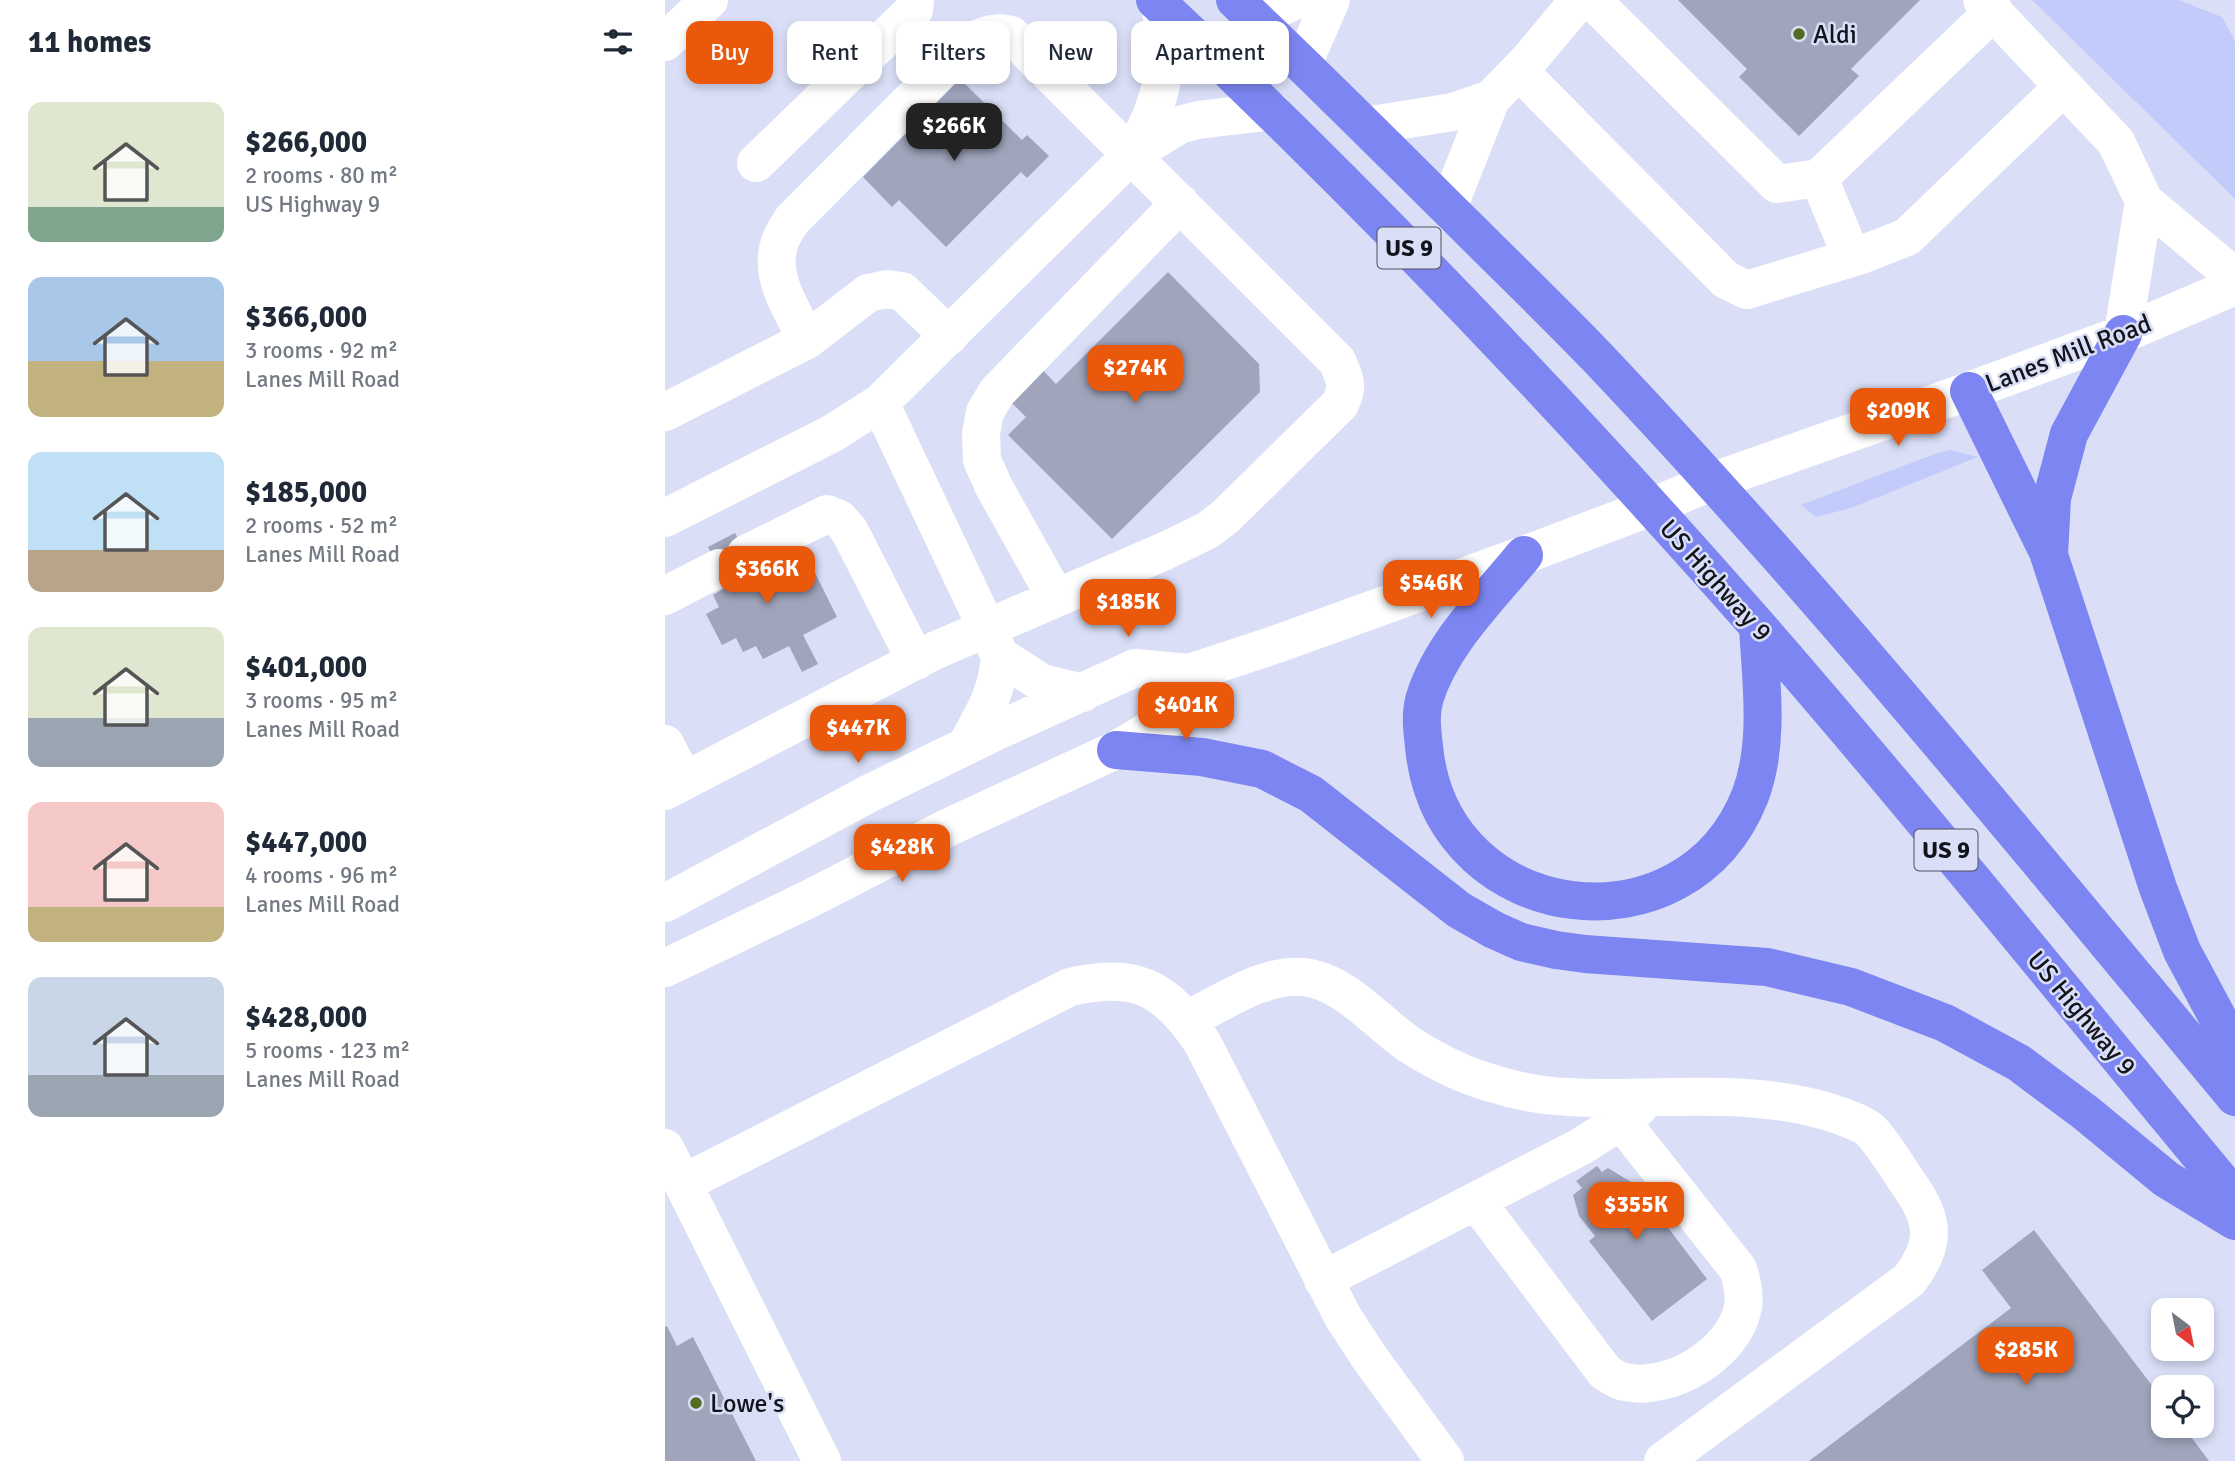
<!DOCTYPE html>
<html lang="en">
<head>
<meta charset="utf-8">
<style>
  :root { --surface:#fff; --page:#f2f2f3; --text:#1f2937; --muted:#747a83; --accent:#ea580c }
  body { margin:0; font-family:Signika,sans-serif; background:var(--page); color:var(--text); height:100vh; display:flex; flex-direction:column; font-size:26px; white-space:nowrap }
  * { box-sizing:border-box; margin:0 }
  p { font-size:23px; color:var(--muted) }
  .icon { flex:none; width:38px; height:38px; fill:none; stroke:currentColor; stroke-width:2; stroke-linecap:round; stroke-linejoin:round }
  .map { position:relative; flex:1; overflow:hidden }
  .drawer { display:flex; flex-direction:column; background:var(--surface); width:665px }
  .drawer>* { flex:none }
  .hud { position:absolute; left:21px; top:21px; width:665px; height:63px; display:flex; gap:14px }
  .needle { width:46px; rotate:148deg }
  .tools { position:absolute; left:1486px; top:1298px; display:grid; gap:14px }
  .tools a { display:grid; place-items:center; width:63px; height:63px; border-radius:14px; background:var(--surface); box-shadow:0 4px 10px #0003; font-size:35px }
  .price { position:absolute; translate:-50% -60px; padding:0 16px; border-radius:14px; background:var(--accent); color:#fff; font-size:23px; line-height:46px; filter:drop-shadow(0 2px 4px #0008) }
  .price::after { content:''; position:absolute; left:50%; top:42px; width:21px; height:16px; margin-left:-10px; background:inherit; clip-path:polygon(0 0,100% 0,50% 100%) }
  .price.selected { background:#222; color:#fff }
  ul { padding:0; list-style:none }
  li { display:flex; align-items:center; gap:21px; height:175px; padding:0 28px }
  li span { display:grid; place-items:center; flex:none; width:196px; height:140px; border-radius:14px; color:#555 }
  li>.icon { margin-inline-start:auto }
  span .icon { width:84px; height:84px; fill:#fffc; stroke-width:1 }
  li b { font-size:30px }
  h2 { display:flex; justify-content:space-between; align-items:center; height:84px; padding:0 28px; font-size:30px }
  .chip { padding:0 24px; border-radius:14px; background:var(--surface); box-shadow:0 4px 10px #0003; font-size:24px; line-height:63px }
  .chip.selected { background:var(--accent); color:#fff }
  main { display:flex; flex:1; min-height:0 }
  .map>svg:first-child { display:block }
  .green { fill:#c3cbfb }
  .building { fill:#a0a5bc }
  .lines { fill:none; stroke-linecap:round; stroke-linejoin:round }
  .minor { stroke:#fff; stroke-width:38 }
  .highway { stroke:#7c85f1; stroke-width:38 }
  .poi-dot { fill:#516d21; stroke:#dadff7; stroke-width:2.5 }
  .labels { text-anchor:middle; stroke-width:5; stroke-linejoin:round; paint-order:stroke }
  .shield { fill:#dadff7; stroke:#4e515e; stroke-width:2 }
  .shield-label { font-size:24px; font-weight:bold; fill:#12141c }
  .poi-label { font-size:26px; fill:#12141c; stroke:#dadff7; text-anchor:start }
  .street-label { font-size:26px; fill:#12141c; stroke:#dadff7 }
</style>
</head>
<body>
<main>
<section class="drawer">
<h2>11 homes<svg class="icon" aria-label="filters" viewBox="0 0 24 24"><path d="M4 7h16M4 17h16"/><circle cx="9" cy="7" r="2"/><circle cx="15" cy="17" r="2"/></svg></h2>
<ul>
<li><span style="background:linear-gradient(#dfe7d0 75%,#7fa58c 0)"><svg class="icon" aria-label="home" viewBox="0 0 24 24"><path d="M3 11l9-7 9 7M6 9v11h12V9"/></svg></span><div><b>$266,000</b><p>2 rooms · 80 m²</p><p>US Highway 9</p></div></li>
<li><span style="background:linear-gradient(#a9c7e8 60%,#c2b280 0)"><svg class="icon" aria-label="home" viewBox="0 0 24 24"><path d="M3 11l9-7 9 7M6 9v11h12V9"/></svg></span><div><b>$366,000</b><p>3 rooms · 92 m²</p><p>Lanes Mill Road</p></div></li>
<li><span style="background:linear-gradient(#bfe0f5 70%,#b9a48a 0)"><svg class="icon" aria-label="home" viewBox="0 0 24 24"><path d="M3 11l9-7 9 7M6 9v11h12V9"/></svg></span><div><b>$185,000</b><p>2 rooms · 52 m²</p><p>Lanes Mill Road</p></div></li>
<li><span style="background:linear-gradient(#dfe7d0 65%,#9aa5b1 0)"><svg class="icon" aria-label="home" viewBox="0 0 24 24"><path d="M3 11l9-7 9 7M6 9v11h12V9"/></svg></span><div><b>$401,000</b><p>3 rooms · 95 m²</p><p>Lanes Mill Road</p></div></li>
<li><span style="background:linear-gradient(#f6c9c9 75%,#c2b280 0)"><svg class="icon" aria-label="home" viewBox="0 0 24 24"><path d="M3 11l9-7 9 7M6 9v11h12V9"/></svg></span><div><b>$447,000</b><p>4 rooms · 96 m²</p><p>Lanes Mill Road</p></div></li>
<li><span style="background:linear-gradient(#c9d6e8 70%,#9aa5b1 0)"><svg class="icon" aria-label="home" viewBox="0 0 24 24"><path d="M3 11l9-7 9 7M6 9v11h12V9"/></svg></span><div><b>$428,000</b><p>5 rooms · 123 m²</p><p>Lanes Mill Road</p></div></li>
</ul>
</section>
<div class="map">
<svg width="1570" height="1461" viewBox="0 0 1570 1461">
  <rect width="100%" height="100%" fill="#dadff7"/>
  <path class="green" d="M1367,0H1514L1557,17L1570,41V199Z
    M1285,450L1313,457L1186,508L1151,517L1136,505L1272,453Z"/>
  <path class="building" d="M1013,0H1255L1186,69L1194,76L1134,136L1074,77L1082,69Z
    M295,79L357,140L362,135L384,156L362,178L356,172L281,247L234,200L227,207L198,177Z
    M503,272L594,364L595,392L447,539L343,435L361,417L339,395L371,363L391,384Z
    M70,533L90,572L106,564L115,581L146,565L172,617L138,635L153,664L137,672L124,646L98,659L91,646L78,652L71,638L57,645L41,614L54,607L48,595L63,586L43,547Z
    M932,1166L937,1172L943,1168L966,1182L990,1213L994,1210L1004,1223L1001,1225L1042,1279L987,1321L924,1241L930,1236L914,1216L908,1195L917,1188L911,1181Z
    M1369,1230L1498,1400V1426H1518L1544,1461H1144L1346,1308L1317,1270Z
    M2,1326L12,1346L28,1337L91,1461H0V1327Z"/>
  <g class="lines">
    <path class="minor" d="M927,0L1112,184L1154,178L1329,11
      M1317,0L1451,142L1479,201L1570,277
      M590,18L632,0
      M0,42L44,0
      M638,64L666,0
      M854,71L1061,280L1082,290L1196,255L1242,237L1398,87
      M700,126L788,112L826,99
      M467,154C483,126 496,98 499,66C502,47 497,24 496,5
      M91,163L249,10L250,0
      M1154,178L1187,258
      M783,208L826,99L863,61L914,0
      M1458,334L1479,201
      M215,403L335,656C332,694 319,713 301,746
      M0,412L142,340L203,293L222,289L237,291L284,336
      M0,518L168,433L215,403L467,154L514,125L533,120L607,111
      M81,554L162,514L174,519L184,530L251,661
      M0,596L54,568
      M391,598L329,487L317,460L316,433L320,412L332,392L515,203
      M335,656L377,683L418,693
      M0,744L19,781
      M0,791L269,651L500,551L543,530L560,517L675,404C684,386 680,379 672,361L346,35C331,30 318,36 304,42L127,220C122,228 116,236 114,245C104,278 128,312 142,340
      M0,903L205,793L334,730L470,668L524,673L609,645L859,555L986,507L1046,482L1304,391L1458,334L1570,286
      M0,968L144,899L282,828L451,750L503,719L524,673
      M522,1020C557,1003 599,973 639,977C681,982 712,1023 745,1045C770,1061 798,1075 826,1083C851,1091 877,1096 904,1097C994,1102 1090,1085 1176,1116C1186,1120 1197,1123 1205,1130C1219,1144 1233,1169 1245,1186C1270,1221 1271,1245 1244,1280L998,1461
      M0,1148L157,1461
      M19,1183L405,987C471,972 500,987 537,1042L678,1317L704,1357L780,1461
      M811,1201L940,1372C946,1376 953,1381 960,1382C1005,1392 1069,1354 1078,1307C1080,1294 1077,1281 1073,1269L956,1121
      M658,1280L915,1147L956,1121L975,1106"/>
    <path class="highway" d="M490,0C701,198 901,408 1092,625C1255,812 1411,1007 1570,1198
      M570,0C650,75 727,153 805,230C847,272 890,313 932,357C1155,592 1362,847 1570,1097
      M1458,334L1404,434L1387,498L1384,555L1493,888L1517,951L1570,1050
      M1304,391L1382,550
      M859,555C824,598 777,643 760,697C754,716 758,736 760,755C783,926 1021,957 1085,796C1105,744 1096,681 1093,627
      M451,750L537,757L597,769L646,794L794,910L829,930L856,942L891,950L920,954L1102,967L1186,987L1280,1023L1354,1063L1421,1113L1501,1179L1570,1221"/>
  </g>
  <g class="poi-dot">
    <circle cx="1134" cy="34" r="7"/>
    <circle cx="31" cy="1403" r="7"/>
  </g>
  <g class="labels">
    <g class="shield">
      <rect x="712.5" y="227.5" width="63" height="41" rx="5"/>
      <rect x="1249.5" y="829.5" width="63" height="41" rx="5"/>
    </g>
    <g class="shield-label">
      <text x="744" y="256">US 9</text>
      <text x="1281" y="858">US 9</text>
    </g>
    <g class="poi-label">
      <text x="1148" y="43">Aldi</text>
      <text x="45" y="1412">Lowe's</text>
    </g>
    <g class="street-label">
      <text transform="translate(1403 353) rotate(-21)" y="9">Lanes Mill Road</text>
      <text transform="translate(1051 580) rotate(48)" y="9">US Highway 9</text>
      <text transform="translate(1417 1013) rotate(50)" y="9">US Highway 9</text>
    </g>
  </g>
</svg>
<div class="tools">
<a><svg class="needle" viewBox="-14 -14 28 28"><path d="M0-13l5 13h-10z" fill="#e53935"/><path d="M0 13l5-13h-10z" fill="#747a83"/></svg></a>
<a><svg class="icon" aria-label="locate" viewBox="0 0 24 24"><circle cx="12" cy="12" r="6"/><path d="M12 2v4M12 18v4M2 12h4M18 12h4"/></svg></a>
</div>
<b class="price selected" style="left:289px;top:163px">$266K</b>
<b class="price" style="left:470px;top:405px">$274K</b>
<b class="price" style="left:1233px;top:448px">$209K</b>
<b class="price" style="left:102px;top:606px">$366K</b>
<b class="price" style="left:766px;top:620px">$546K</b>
<b class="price" style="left:463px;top:639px">$185K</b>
<b class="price" style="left:521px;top:742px">$401K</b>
<b class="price" style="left:193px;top:765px">$447K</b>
<b class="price" style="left:237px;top:884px">$428K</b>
<b class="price" style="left:971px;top:1242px">$355K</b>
<b class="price" style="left:1361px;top:1387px">$285K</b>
<div class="hud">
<a class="chip selected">Buy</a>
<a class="chip">Rent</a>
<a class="chip">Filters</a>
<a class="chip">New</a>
<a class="chip">Apartment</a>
</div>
</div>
</main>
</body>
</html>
